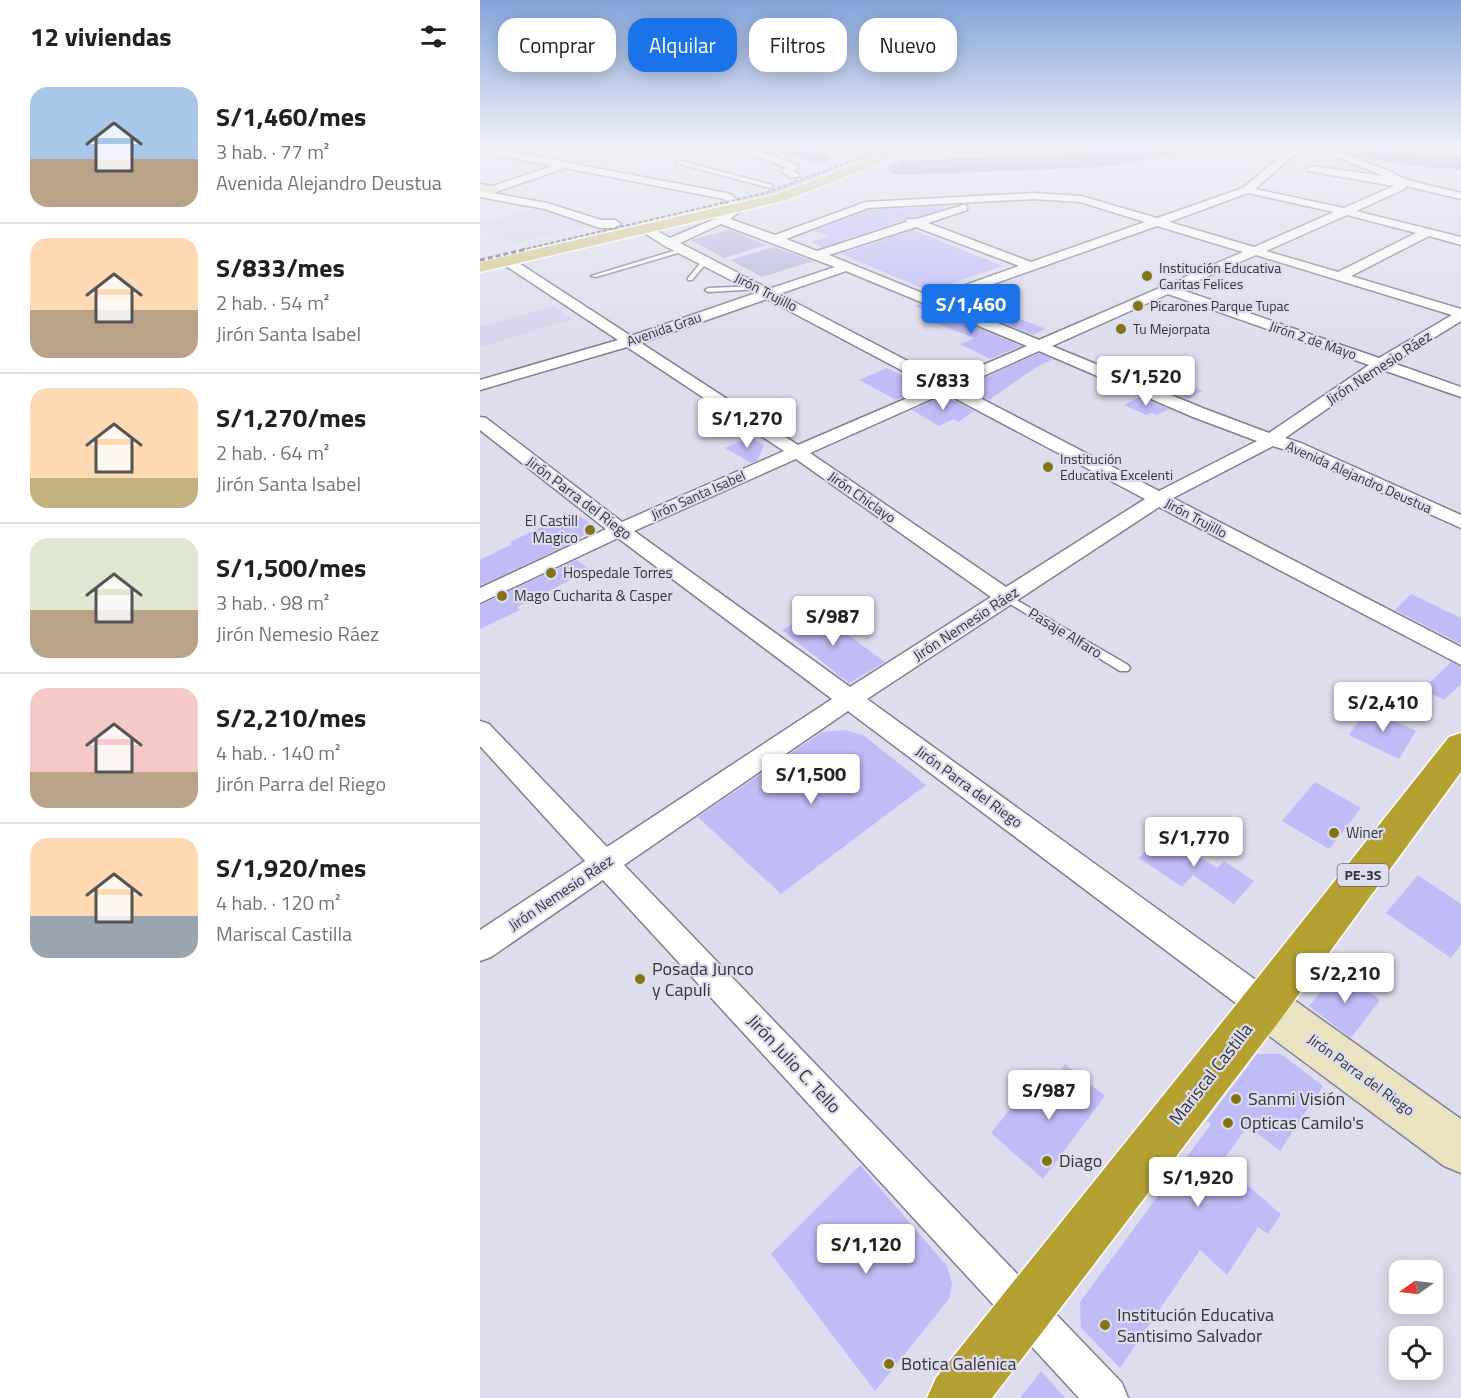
<!DOCTYPE html>
<html lang="es">
<head>
<meta charset="utf-8">
<style>
  :root { --surface:#fff; --page:#f2f2f2; --text:#202124; --muted:#757577; --line:#e0e0e0; --accent:#1a73e8 }
  body { margin:0; font-family:"Titillium Web",sans-serif; background:var(--page); color:var(--text); height:100vh; display:flex; flex-direction:column; font-size:22px; white-space:nowrap }
  * { box-sizing:border-box; margin:0 }
  p { font-size:20px; color:var(--muted) }
  .icon { flex:none; width:33px; height:33px; fill:none; stroke:currentColor; stroke-width:2; stroke-linecap:round; stroke-linejoin:round }
  .map { position:relative; flex:1; overflow:hidden }
  .side { display:flex; flex-direction:column; background:var(--surface); width:480px }
  .side>* { flex:none }
  .hud { position:absolute; left:18px; top:18px; width:570px; height:54px; display:flex; gap:12px }
  .needle { width:39px; rotate:256deg }
  .controls { position:absolute; left:909px; top:1260px; display:grid; gap:12px }
  .controls a { display:grid; place-items:center; width:54px; height:54px; border-radius:12px; background:var(--surface); box-shadow:0 3px 15px #0003; font-size:30px }
  .price { position:absolute; translate:-50% -51px; padding:0 14px; border-radius:6px; background:#fff; color:#222; font-size:20px; line-height:39px; filter:drop-shadow(0 2px 3px #0008) }
  .price::after { content:''; position:absolute; left:50%; top:36px; width:18px; height:14px; margin-left:-9px; background:inherit; clip-path:polygon(0 0,100% 0,50% 100%) }
  .price.active { background:var(--accent); color:#fff }
  ul { padding:0; list-style:none }
  li { display:flex; align-items:center; gap:18px; height:150px; padding:0 30px }
  li+li { border-top:2px solid var(--line) }
  li span { display:grid; place-items:center; flex:none; width:168px; height:120px; border-radius:18px; color:#555 }
  li>.icon { margin-inline-start:auto }
  span .icon { width:72px; height:72px; fill:#fffc; stroke-width:1 }
  li b { font-size:26px }
  h2 { display:flex; justify-content:space-between; align-items:center; height:72px; padding:0 30px; font-size:26px }
  .tag { padding:0 21px; border-radius:18px; background:var(--surface); box-shadow:0 3px 15px #0003; font-size:21px; line-height:54px }
  .tag.active { background:var(--accent); color:#fff }
  main { display:flex; flex:1; min-height:0 }
  .map>svg:first-child { display:block }
  .built { fill:#d4d3ec }
  .green { fill:#b8b6de }
  .water { fill:#8f8bc3; stroke:#74719a; stroke-width:1.5 }
  .lines { fill:none; stroke-linecap:round; stroke-linejoin:round }
  .river { fill:#8f8bc3; fill-rule:evenodd }
  .building { fill:#c0bcf7 }
  .lane-casing { stroke:#807f8f; stroke-width:3 }
  .street-casing { stroke:#807f8f; stroke-width:3 }
  .secondary-casing { stroke:#807f8f; stroke-width:3 }
  .primary-casing { stroke:#fff; stroke-width:3 }
  .highway-casing { stroke:#fff; stroke-width:3 }
  .path { stroke:#9a9aa7; stroke-width:1.5; stroke-dasharray:2 2; stroke-linecap:butt }
  .lane { fill:#fff; fill-rule:evenodd }
  .street { fill:#fff; fill-rule:evenodd }
  .secondary { fill:#e9e3c1; fill-rule:evenodd }
  .primary { fill:#d3c783; fill-rule:evenodd }
  .highway { fill:#b5a131; fill-rule:evenodd }
  .rail-far1 { stroke:#6b6b75; stroke-width:2; stroke-dasharray:4 2; stroke-linecap:butt }
  .rail { stroke:#6b6b75; stroke-width:3; stroke-dasharray:5 3; stroke-linecap:butt }
  .poi-dot { fill:#837315; stroke:#dde; stroke-width:2 }
  .labels { text-anchor:middle; stroke-width:4.5; stroke-linejoin:round; paint-order:stroke }
  .far-poi-label { font-size:14px; fill:#35353c; stroke:#dde; text-anchor:start }
  .far-street-label { font-size:14px; fill:#35353c; stroke:#dde }
  .shield { fill:#dde; stroke:#676771; stroke-width:1.5 }
  .shield-label { font-size:14px; font-weight:bold; fill:#35353c }
  .street-label { font-size:15px; fill:#35353c; stroke:#dde }
  .poi-label { font-size:15px; fill:#35353c; stroke:#dde; text-anchor:start }
  .near-poi-label { font-size:18px; fill:#35353c; stroke:#dde; text-anchor:start }
  .near-street-label { font-size:18px; fill:#35353c; stroke:#dde }
</style>
</head>
<body>
<main>
<section class="side">
<h2>12 viviendas<svg class="icon" aria-label="filters" viewBox="0 0 24 24"><path d="M4 7h16M4 17h16"/><circle cx="9" cy="7" r="2"/><circle cx="15" cy="17" r="2"/></svg></h2>
<ul>
<li><span style="background:linear-gradient(#a9c7e8 60%,#b9a48a 0)"><svg class="icon" aria-label="home" viewBox="0 0 24 24"><path d="M3 11l9-7 9 7M6 9v11h12V9"/></svg></span><div><b>S/1,460/mes</b><p>3 hab. · 77 m²</p><p>Avenida Alejandro Deustua</p></div></li>
<li><span style="background:linear-gradient(#ffd9b3 60%,#b9a48a 0)"><svg class="icon" aria-label="home" viewBox="0 0 24 24"><path d="M3 11l9-7 9 7M6 9v11h12V9"/></svg></span><div><b>S/833/mes</b><p>2 hab. · 54 m²</p><p>Jirón Santa Isabel</p></div></li>
<li><span style="background:linear-gradient(#ffd9b3 75%,#c2b280 0)"><svg class="icon" aria-label="home" viewBox="0 0 24 24"><path d="M3 11l9-7 9 7M6 9v11h12V9"/></svg></span><div><b>S/1,270/mes</b><p>2 hab. · 64 m²</p><p>Jirón Santa Isabel</p></div></li>
<li><span style="background:linear-gradient(#dfe7d0 60%,#b9a48a 0)"><svg class="icon" aria-label="home" viewBox="0 0 24 24"><path d="M3 11l9-7 9 7M6 9v11h12V9"/></svg></span><div><b>S/1,500/mes</b><p>3 hab. · 98 m²</p><p>Jirón Nemesio Ráez</p></div></li>
<li><span style="background:linear-gradient(#f6c9c9 70%,#b9a48a 0)"><svg class="icon" aria-label="home" viewBox="0 0 24 24"><path d="M3 11l9-7 9 7M6 9v11h12V9"/></svg></span><div><b>S/2,210/mes</b><p>4 hab. · 140 m²</p><p>Jirón Parra del Riego</p></div></li>
<li><span style="background:linear-gradient(#ffd9b3 65%,#9aa5b1 0)"><svg class="icon" aria-label="home" viewBox="0 0 24 24"><path d="M3 11l9-7 9 7M6 9v11h12V9"/></svg></span><div><b>S/1,920/mes</b><p>4 hab. · 120 m²</p><p>Mariscal Castilla</p></div></li>
</ul>
</section>
<div class="map">
<svg width="981" height="1398" viewBox="0 0 981 1398">
  <rect width="100%" height="100%" fill="#dde"/>
  <path class="built" d="M72,204L127,222L33,244L0,228V223Z
    M74,306L91,319L0,347V327Z"/>
  <path class="green" d="M418,145H426L296,194L274,200L272,198Z
    M250,230L286,245L244,258L211,240Z
    M294,247L333,261L282,277L250,260Z"/>
  <path class="water" d="M649,145H673L620,157L573,161L420,165L421,162L584,155Z"/>
  <g class="lines">
    <path class="river" d="M289,145C304,145 339,144 349,158L346,162L339,164L291,149Z
      M678,145H751L749,149L701,153L624,167L418,175L411,173L408,169L411,165L418,163L624,155Z
      M770,145H878L953,156L981,157V169L953,168L863,155L779,151L772,149Z"/>
  </g>
  <path class="building" d="M463,206V209L437,217H427L424,220L343,247L331,242L350,236L334,231L388,210Z
    M433,230L523,266L449,291L361,254Z
    M491,294L518,304L511,307L566,329L553,335L471,301Z
    M440,304L541,346L510,359L480,344L495,338L439,317L449,313L434,306Z
    M559,353L573,359L555,368L509,400L484,387Z
    M407,368L433,381V393L416,400L379,380Z
    M695,379L723,391L708,399L678,387Z
    M465,396L494,411L478,422L474,419L459,426L432,410Z
    M660,397L689,409L677,415L671,413L666,415L644,405Z
    M270,437L284,445L277,461L272,463L245,448Z
    M93,512L117,528L85,546L0,586V560L32,544L30,542Z
    M97,560L110,570L37,607L40,610L0,629V605Z
    M931,594L981,618V644L915,610Z
    M336,611L405,662L369,683L302,630Z
    M971,662L981,667V684L964,700L943,689Z
    M887,708L936,731L919,759L869,735Z
    M364,730L383,735L446,785L301,894L218,817L342,732Z
    M835,782L881,808L849,849L802,821Z
    M676,829L737,868L744,861L774,881L754,904L713,875L702,887L659,858L671,846L667,843Z
    M938,875L981,904V945L971,958L906,913Z
    M860,970L900,1000L871,1038L829,1006Z
    M777,1054H801L843,1086L800,1151L768,1126L741,1163L801,1214L788,1234L778,1227L747,1275L720,1250L640,1368L601,1328L600,1302L731,1124L727,1121Z
    M585,1064L625,1096L563,1179L511,1133L543,1093L554,1103Z
    M380,1165L467,1266L472,1284L469,1299L395,1391L291,1254Z
    M561,1371L585,1398H540Z"/>
  <g class="lines">
    <defs>
      <path id="lane" d="M51,145H60L27,155L25,154Z
        M198,160L292,185L293,186L290,188L196,163Z
        M203,248L205,251L116,277L111,276Z
        M223,260L228,261L212,280H208V278Z
        M278,286L280,287V289L228,292L225,290L228,288Z
        M699,365L706,367L665,391L658,389Z
        M526,594L648,665L650,668L648,671H640L522,599L521,597L522,595Z"/>
      <path id="street" d="M248,145H263L318,165L319,167L314,171L320,176L311,178L301,171L305,167Z
        M814,145H825L775,189L864,208L914,186L828,171L827,169L832,166L904,176L827,145H842L914,173C921,181 967,189 981,193V199L926,186L925,189L876,211L981,237V245L949,236L871,276L981,309V321L913,363L981,387V397L903,370L805,438L821,443L981,515V528L809,451L793,446L693,498L981,647V665L679,507L387,699L795,994L800,1005L795,1016L784,1020L773,1016L368,711L144,865L642,1383L648,1398H599L123,880L11,957L0,961V930L105,861L0,746V721L9,724L127,847L352,699L138,538L0,603V588L126,529L0,430V417L6,418L142,522L304,451L147,347L0,390V380L138,340L23,264L21,261L23,258H31L151,336L276,293L185,246L158,229L160,226H168L190,238L237,218L251,207L244,199L85,168L13,193L67,203L121,220H135L141,224L135,228H120L65,209L0,197V190L73,166L0,152V146L247,193L252,195L264,208L250,219L295,235L386,202L554,193L601,196L677,218L763,188ZM768,193L854,212L774,247L689,222ZM554,199L600,202L665,222L551,262L448,223L487,210V206L483,205L437,219H427L426,222L337,251L306,239L388,208ZM867,215L936,233L858,272L786,251ZM241,224L355,267L289,289L200,243ZM677,226L763,252L559,340L465,301ZM436,227L539,266L452,297L349,255ZM776,255L972,315L899,358L699,289ZM366,271L547,346L466,381L299,294ZM688,294L889,365L789,433L725,409L572,346ZM287,299L453,387L318,445L161,343ZM559,351L713,417L777,441L679,491L479,387ZM465,393L665,499L526,587L330,453ZM316,459L511,597L370,687L154,531Z"/>
      <path id="secondary" d="M0,184L18,187L20,190L13,194L0,192Z
        M784,984L800,990L981,1119V1173L964,1166L768,1020L762,1005L768,990Z"/>
      <path id="primary" d="M426,145H445L307,200L0,272V262L297,194Z"/>
      <path id="highway" d="M981,733V772L800,1020L512,1398H447L456,1378L768,990L969,737Z"/>
    </defs>
    <use href="#lane" class="lane-casing"/>
    <use href="#street" class="street-casing"/>
    <use href="#secondary" class="secondary-casing"/>
    <use href="#primary" class="primary-casing"/>
    <use href="#highway" class="highway-casing"/>
    <path class="path" d="M891,145L981,154
      M456,152H490L546,145"/>
    <use href="#lane" class="lane"/>
    <use href="#street" class="street"/>
    <use href="#secondary" class="secondary"/>
    <use href="#primary" class="primary"/>
    <use href="#highway" class="highway"/>
    <path class="rail-far1" d="M41,250L285,193L414,145"/>
    <path class="rail" d="M0,260L47,249"/>
  </g>
  <linearGradient id="sky" x2="0" y2="1"><stop stop-color="#84a4d9"/><stop offset="0.43" stop-color="#f0f0f7"/><stop offset="1" stop-color="#f0f0f7" stop-opacity="0"/></linearGradient>
  <rect width="981" height="341" fill="url(#sky)"/>
  <g class="poi-dot">
    <circle cx="667" cy="276" r="6"/>
    <circle cx="658" cy="306" r="6"/>
    <circle cx="641" cy="329" r="6"/>
    <circle cx="568" cy="467" r="6"/>
    <circle cx="110" cy="530" r="6"/>
    <circle cx="71" cy="573" r="6"/>
    <circle cx="22" cy="596" r="6"/>
    <circle cx="854" cy="833" r="6"/>
    <circle cx="160" cy="979" r="6"/>
    <circle cx="756" cy="1099" r="6"/>
    <circle cx="748" cy="1123" r="6"/>
    <circle cx="567" cy="1161" r="6"/>
    <circle cx="625" cy="1325" r="6"/>
    <circle cx="409" cy="1364" r="6"/>
  </g>
  <g class="labels">
    <g class="far-poi-label">
      <text x="679" y="273">Institución Educativa<tspan x="679" dy="16">Caritas Felices</tspan></text>
      <text x="670" y="311">Picarones Parque Tupac</text>
      <text x="653" y="334">Tu Mejorpata</text>
      <text x="580" y="464">Institución<tspan x="580" dy="16">Educativa Excelenti</tspan></text>
    </g>
    <g class="far-street-label">
      <text transform="translate(286 292) rotate(27)" y="5">Jirón Trujillo</text>
      <text transform="translate(184 329) rotate(-19)" y="5">Avenida Grau</text>
      <text transform="translate(833 340) rotate(19)" y="5">Jirón 2 de Mayo</text>
      <text transform="translate(879 477) rotate(24)" y="5">Avenida Alejandro Deustua</text>
      <text transform="translate(218 495) rotate(-24)" y="5">Jirón Santa Isabel</text>
      <text transform="translate(382 497) rotate(35)" y="5">Jirón Chiclayo</text>
      <text transform="translate(716 518) rotate(28)" y="5">Jirón Trujillo</text>
    </g>
    <rect class="shield" x="857.5" y="864" width="51" height="22" rx="4.5"/>
    <g class="shield-label">
      <text x="883" y="880">PE-3S</text>
    </g>
    <g class="street-label">
      <text transform="translate(899 368) rotate(-33)" y="5">Jirón Nemesio Ráez</text>
      <text transform="translate(99 498) rotate(37)" y="5">Jirón Parra del Riego</text>
      <text transform="translate(486 624) rotate(-33)" y="5">Jirón Nemesio Ráez</text>
      <text transform="translate(585 633) rotate(31)" y="5">Pasaje Alfaro</text>
      <text transform="translate(489 787) rotate(36)" y="5">Jirón Parra del Riego</text>
      <text transform="translate(81 893) rotate(-34)" y="5">Jirón Nemesio Ráez</text>
      <text transform="translate(881 1075) rotate(36)" y="5">Jirón Parra del Riego</text>
    </g>
    <g class="poi-label">
      <text x="98" y="526" text-anchor="end">El Castill<tspan x="98" dy="17">Magico</tspan></text>
      <text x="83" y="578">Hospedale Torres</text>
      <text x="34" y="601">Mago Cucharita &amp; Casper</text>
      <text x="866" y="838">Winer</text>
    </g>
    <g class="near-poi-label">
      <text x="172" y="975">Posada Junco<tspan x="172" dy="21">y Capuli</tspan></text>
      <text x="768" y="1105">Sanmi Visión</text>
      <text x="760" y="1129">Opticas Camilo's</text>
      <text x="579" y="1167">Diago</text>
      <text x="637" y="1321">Institución Educativa<tspan x="637" dy="21">Santisimo Salvador</tspan></text>
      <text x="421" y="1370">Botica Galénica</text>
    </g>
    <g class="near-street-label">
      <text transform="translate(314 1064) rotate(47)" y="6">Jirón Julio C. Tello</text>
      <text transform="translate(731 1074) rotate(-52)" y="6">Mariscal Castilla</text>
    </g>
  </g>
</svg>
<div class="controls">
<a><svg class="needle" viewBox="-14 -14 28 28"><path d="M0-13l5 13h-10z" fill="#e53935"/><path d="M0 13l5-13h-10z" fill="#757577"/></svg></a>
<a><svg class="icon" aria-label="locate" viewBox="0 0 24 24"><circle cx="12" cy="12" r="6"/><path d="M12 2v4M12 18v4M2 12h4M18 12h4"/></svg></a>
</div>
<b class="price active" style="left:491px;top:335px">S/1,460</b>
<b class="price" style="left:666px;top:407px">S/1,520</b>
<b class="price" style="left:463px;top:411px">S/833</b>
<b class="price" style="left:267px;top:449px">S/1,270</b>
<b class="price" style="left:353px;top:647px">S/987</b>
<b class="price" style="left:903px;top:733px">S/2,410</b>
<b class="price" style="left:331px;top:805px">S/1,500</b>
<b class="price" style="left:714px;top:868px">S/1,770</b>
<b class="price" style="left:865px;top:1004px">S/2,210</b>
<b class="price" style="left:569px;top:1121px">S/987</b>
<b class="price" style="left:718px;top:1208px">S/1,920</b>
<b class="price" style="left:386px;top:1275px">S/1,120</b>
<div class="hud">
<a class="tag">Comprar</a>
<a class="tag active">Alquilar</a>
<a class="tag">Filtros</a>
<a class="tag">Nuevo</a>
</div>
</div>
</main>
</body>
</html>
